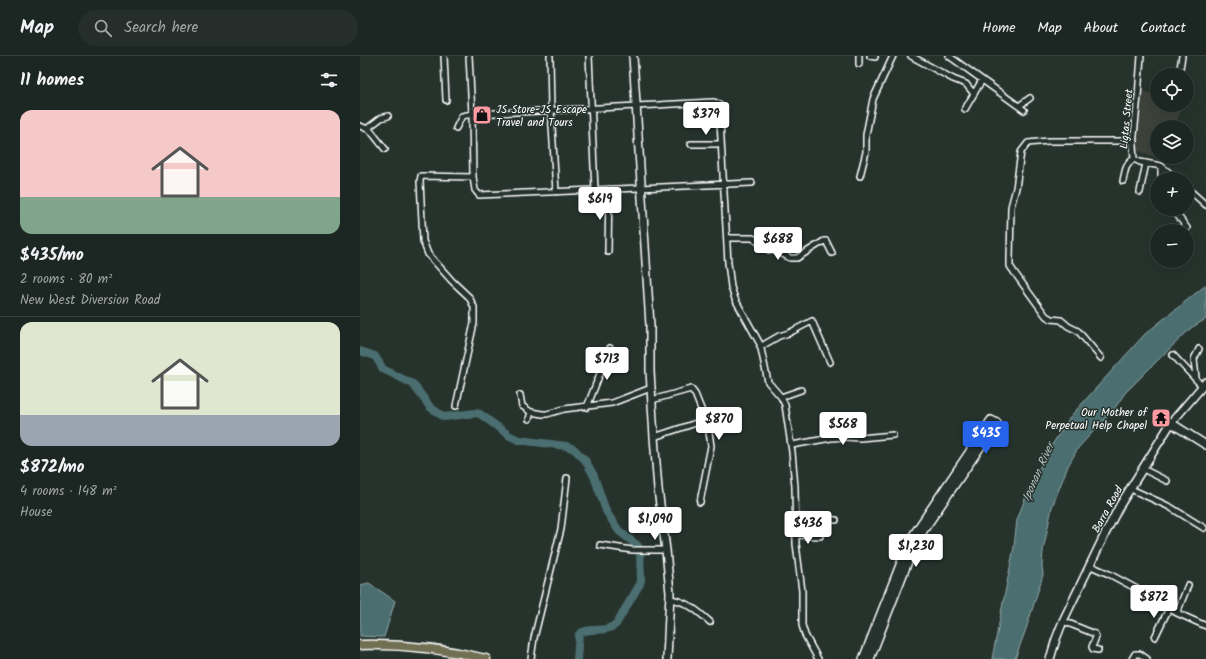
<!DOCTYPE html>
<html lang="en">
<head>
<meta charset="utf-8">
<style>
  :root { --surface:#1c2622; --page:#252e2a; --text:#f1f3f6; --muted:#a0a5a5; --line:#3a4340; --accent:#2563eb }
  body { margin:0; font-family:Kalam,sans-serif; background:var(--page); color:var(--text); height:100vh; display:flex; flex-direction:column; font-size:15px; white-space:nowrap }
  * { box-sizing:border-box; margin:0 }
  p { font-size:13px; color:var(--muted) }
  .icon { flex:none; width:22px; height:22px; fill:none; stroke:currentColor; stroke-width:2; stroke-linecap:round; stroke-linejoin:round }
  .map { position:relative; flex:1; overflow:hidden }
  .side { display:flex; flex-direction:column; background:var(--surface); width:360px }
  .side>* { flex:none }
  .tools { position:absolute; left:790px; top:12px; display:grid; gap:8px }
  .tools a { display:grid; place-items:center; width:44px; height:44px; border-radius:50%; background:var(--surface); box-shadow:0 4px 16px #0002,0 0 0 1px var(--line); font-size:20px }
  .price { position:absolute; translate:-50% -34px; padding:0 9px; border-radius:4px; background:#fff; color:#222; font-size:13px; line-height:26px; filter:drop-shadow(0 1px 2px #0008) }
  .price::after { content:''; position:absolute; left:50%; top:24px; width:12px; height:9px; margin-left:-6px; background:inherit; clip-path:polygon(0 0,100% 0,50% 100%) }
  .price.current { background:var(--accent); color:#fff }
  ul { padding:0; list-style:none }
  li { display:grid; align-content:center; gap:8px; height:212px; padding:0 20px }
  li+li { border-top:1px solid var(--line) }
  li span { display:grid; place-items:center; height:124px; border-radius:12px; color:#555 }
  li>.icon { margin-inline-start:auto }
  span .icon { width:72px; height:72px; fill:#fffc; stroke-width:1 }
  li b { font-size:17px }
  h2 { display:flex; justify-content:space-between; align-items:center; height:48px; padding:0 20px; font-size:17px }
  header { display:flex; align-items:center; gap:24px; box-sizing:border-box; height:56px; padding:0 20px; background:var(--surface); border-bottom:1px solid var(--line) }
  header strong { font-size:19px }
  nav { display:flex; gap:22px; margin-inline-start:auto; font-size:14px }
  .search { width:280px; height:36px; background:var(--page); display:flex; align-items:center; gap:10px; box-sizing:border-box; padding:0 14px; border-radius:22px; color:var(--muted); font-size:15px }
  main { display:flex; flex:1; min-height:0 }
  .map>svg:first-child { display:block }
  .built { fill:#3c433a }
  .water { fill:#4b6e70; stroke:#93a8a9 }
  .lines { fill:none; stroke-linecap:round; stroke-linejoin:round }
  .river { stroke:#4b6e70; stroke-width:8 }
  .street-casing { stroke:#fff; stroke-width:8 }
  .secondary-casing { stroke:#fff; stroke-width:10 }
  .primary-casing { stroke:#fff; stroke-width:11 }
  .street { stroke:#26332d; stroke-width:5 }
  .secondary { stroke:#26332d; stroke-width:7 }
  .primary { stroke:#716f52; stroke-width:8 }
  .labels { text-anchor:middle; stroke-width:3; stroke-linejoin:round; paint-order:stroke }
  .poi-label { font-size:11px; fill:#fff; stroke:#26332d; text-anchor:start }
  .street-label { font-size:11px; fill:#fff; stroke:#26332d }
  .water-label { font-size:12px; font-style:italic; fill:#aebebf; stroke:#26332d }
</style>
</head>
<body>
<header>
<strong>Map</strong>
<div class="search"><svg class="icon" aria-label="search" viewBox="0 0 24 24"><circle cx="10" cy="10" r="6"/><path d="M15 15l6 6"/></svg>Search here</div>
<nav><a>Home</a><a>Map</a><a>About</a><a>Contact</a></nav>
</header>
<main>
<section class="side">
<h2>11 homes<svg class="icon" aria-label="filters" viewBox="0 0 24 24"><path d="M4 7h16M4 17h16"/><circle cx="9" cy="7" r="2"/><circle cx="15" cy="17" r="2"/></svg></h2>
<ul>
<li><span style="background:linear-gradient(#f6c9c9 70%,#7fa58c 0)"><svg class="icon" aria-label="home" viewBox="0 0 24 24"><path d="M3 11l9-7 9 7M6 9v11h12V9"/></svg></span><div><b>$435/mo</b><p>2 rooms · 80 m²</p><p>New West Diversion Road</p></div></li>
<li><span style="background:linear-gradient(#dfe7d0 75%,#9aa5b1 0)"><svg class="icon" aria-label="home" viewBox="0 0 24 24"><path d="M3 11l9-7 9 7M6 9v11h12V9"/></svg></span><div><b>$872/mo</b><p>4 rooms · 148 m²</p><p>House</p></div></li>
</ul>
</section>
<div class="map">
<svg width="846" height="603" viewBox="0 0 846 603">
  <rect width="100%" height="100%" fill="#26332d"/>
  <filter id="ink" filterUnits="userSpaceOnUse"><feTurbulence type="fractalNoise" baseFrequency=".025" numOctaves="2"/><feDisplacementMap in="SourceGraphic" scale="8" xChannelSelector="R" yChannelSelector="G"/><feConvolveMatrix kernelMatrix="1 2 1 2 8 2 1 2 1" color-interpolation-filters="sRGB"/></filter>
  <g filter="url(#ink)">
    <path class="built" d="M781,35L797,39V49H824L814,71H797V101H801L800,103L776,94Z"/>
    <path class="water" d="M846,229V263L831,272L796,306L765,337L755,352L718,392L708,410L692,451L683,495L682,509L683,519L666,573L655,603H632L654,491L657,464L666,440L686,398L710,361L785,278Z
      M9,527L35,545L24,581L0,580V529Z"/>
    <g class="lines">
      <path class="river" d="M0,295L15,300L23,313L53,328L70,351L84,361L115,357L120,358L150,380L159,384L206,390L214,393L225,404L234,420L246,455L251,463L259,475L278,490L280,495L281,524L280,528L256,568C245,578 229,570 219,578L217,603"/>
      <defs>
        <path id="street" d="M84,0L86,44
          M109,0L112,58L113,121L115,134L119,139L392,127
          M190,0L191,54L196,136
          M229,0L235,134
          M510,0L515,1
          M551,0L593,23L606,28L614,38
          M589,0L664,54
          M499,8V0
          M819,18L822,0
          M659,50L670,42
          M605,53L622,24
          M0,70L10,74L25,93
          M8,72L21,62L28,60
          M96,72L102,60L112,58C193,55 273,50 354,46L359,48L368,207L371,231L375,243L400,288L408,326L421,341L425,349L432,396L435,431L436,488L442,535V569L445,579L458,603
          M331,88H361
          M774,103L773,89L778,40L781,0
          M774,103L780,106L801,110L817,123
          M500,120L506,96V79L513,43L533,0
          M801,123V110
          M763,125C765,116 765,108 774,103
          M827,132L846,149
          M780,136L786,107
          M813,153L827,172
          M367,182H393L409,194L417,195L430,202H437L464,185H466L472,197
          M248,196L249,133
          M400,291L419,280L429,277L452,265L470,306
          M813,299L842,330
          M741,302L718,275L708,270L701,264L691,263L686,260L654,216L650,210V204L651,151L656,132L661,96L668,87L688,85H774
          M836,322L834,303L839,293
          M160,339L162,350L171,356L182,358H187L204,353L252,347L291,332
          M421,341L441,334
          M292,344L331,333L335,338L347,368L349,376L351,390L340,446
          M96,350L114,267V251L109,241L92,225L68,198L63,185L60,125L61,120L113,121
          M227,351L250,292
          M169,363L171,356
          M294,381L345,364
          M432,389L471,382L486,381L500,382L533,379
          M783,413L807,425
          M771,433L810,451L844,472
          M435,461L476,464
          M436,479L460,480
          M240,489L272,494H306
          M731,510L749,518L790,540L817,557L846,570
          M310,543C326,545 338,555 350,566
          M817,557L828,529
          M703,565L735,578L736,581L732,591L733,593L738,594
          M795,581L809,552
          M171,603L174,582L201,473L207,422
          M772,603L775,598H780L787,603"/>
        <path id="secondary" d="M273,0L290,269V315L294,381L298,433L306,494L310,537L307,603
          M811,367L846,389
          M503,603L545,496L554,478L631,364L637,367L559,481L551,498L510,603
          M690,603L696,583L703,565L745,478L760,449L811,367L846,326"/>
        <path id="primary" d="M0,589C43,588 85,593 126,603"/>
      </defs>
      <use href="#street" class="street-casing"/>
      <use href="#secondary" class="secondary-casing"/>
      <use href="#primary" class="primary-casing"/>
      <use href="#street" class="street"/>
      <use href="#secondary" class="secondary"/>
      <use href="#primary" class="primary"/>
    </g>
  </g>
  <defs>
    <symbol id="shop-square" viewBox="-11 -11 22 22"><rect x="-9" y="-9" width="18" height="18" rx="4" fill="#ff9aa2" stroke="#26332d"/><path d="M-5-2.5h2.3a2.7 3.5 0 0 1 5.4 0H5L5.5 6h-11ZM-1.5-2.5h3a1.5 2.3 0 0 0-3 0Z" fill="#111"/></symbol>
    <symbol id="temple-square" viewBox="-11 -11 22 22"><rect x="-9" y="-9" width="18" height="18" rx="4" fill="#ff9aa2" stroke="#26332d"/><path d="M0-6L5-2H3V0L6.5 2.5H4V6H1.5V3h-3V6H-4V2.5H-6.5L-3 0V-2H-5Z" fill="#111"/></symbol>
  </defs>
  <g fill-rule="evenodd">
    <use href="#shop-square" x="111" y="48" width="22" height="22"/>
    <use href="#temple-square" x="790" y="351" width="22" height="22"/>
  </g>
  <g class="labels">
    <g class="poi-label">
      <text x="136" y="57">JS Store-JS Escape<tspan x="136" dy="13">Travel and Tours</tspan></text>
      <text x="787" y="360" text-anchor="end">Our Mother of<tspan x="787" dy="13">Perpetual Help Chapel</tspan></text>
    </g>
    <g class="street-label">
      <text transform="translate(766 63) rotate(-85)" y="4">Ligtas Street</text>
      <text transform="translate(747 453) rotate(-61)" y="4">Barra Road</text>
    </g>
    <g class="water-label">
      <text transform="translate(678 416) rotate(-66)" y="4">Iponan River</text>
    </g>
  </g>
</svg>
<div class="tools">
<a><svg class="icon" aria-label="locate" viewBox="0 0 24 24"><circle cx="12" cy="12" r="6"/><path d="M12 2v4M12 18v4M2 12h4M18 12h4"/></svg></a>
<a><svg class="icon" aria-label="layers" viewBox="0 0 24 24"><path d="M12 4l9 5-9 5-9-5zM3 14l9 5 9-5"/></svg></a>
<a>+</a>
<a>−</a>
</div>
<b class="price" style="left:346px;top:80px">$379</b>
<b class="price" style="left:240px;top:165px">$619</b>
<b class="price" style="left:418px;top:205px">$688</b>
<b class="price" style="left:247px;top:325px">$713</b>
<b class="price" style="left:359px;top:385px">$870</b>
<b class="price" style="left:483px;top:390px">$568</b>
<b class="price current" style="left:626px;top:399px">$435</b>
<b class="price" style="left:295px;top:485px">$1,090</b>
<b class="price" style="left:448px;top:489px">$436</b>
<b class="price" style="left:556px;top:512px">$1,230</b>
<b class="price" style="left:794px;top:563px">$872</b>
</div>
</main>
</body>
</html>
